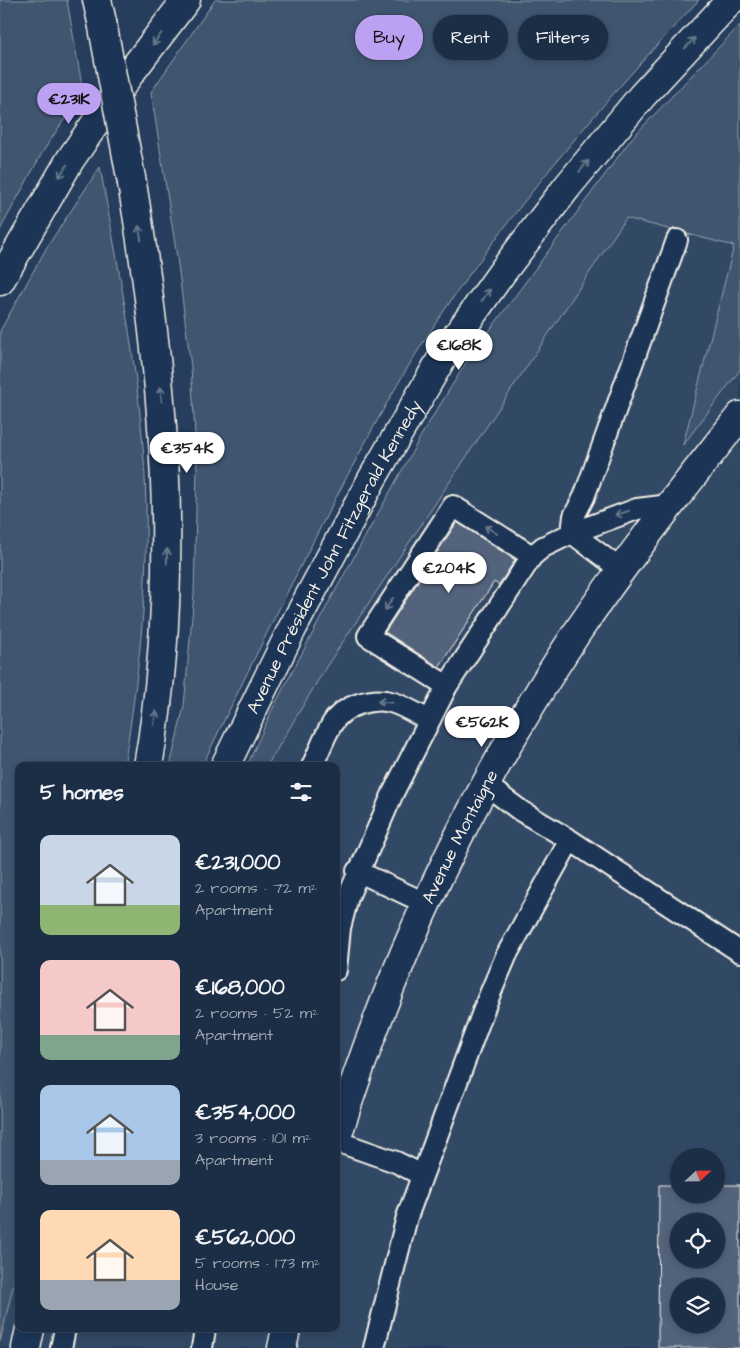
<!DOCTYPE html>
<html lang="en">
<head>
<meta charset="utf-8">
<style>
  :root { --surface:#1c2e46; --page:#293a51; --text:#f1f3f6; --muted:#a0a8b3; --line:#3a4a5f; --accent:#bca0f2 }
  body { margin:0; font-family:"Architects Daughter",sans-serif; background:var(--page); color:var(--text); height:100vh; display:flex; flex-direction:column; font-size:19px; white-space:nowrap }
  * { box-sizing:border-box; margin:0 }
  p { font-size:16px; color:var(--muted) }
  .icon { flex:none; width:28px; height:28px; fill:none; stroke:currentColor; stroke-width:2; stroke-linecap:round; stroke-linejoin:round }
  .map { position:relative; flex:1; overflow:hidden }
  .sheet { position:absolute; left:15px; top:762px; width:325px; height:570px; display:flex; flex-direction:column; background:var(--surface); border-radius:10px; box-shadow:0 2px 8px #0003,0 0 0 1px var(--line) }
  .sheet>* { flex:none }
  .top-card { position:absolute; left:355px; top:15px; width:310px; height:45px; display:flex; gap:10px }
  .needle { width:32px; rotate:68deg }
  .buttons { position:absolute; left:670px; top:1148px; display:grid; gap:10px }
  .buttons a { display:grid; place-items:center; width:55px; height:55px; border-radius:50%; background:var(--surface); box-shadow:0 2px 8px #0003,0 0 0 1px var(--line); font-size:25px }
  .price { position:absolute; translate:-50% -42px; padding:0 11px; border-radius:18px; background:#fff; color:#222; font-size:16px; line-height:32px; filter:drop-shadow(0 1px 2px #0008) }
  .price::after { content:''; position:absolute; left:50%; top:30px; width:15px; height:11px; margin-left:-8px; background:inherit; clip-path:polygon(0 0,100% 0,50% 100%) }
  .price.on { background:var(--accent); color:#111 }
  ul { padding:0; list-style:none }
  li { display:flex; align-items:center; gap:15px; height:125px; padding:0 25px }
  li span { display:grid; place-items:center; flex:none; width:140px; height:100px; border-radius:10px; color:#555 }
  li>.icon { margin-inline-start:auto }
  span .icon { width:60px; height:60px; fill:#fffc; stroke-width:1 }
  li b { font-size:21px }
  h2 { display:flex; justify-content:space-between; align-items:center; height:60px; padding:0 25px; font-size:21px }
  .tag { padding:0 18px; border-radius:22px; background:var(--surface); box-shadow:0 2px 8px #0003,0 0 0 1px var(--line); font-size:18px; line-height:45px }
  .tag.on { background:var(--accent); color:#111 }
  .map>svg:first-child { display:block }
  .built { fill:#334966; fill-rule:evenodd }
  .green { fill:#40546f; stroke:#9aa2ac }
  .building { fill:#52647b; stroke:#f4f1e8; fill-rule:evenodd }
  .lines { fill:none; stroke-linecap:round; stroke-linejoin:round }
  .lane-casing { stroke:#f4f1e8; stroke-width:24 }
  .street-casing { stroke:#f4f1e8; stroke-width:31 }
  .secondary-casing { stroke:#f4f1e8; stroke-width:31 }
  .lane { stroke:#1d3557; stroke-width:20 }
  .street { stroke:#1d3557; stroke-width:28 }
  .secondary { stroke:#1d3557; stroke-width:28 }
  .secondary-bridge-casing { stroke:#f4f1e8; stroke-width:31; stroke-linecap:butt }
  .secondary-bridge { stroke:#1d3557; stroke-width:28 }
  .oneway { stroke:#68778a }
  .labels { text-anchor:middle; stroke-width:4.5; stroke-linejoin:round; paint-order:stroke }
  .street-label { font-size:18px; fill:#f4f1e8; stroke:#1d3557 }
</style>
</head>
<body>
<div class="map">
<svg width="740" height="1348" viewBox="0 0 740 1348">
  <rect width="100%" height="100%" fill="#263d5d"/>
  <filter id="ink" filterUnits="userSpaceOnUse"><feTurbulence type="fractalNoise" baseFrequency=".02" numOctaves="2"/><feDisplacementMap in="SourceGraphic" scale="10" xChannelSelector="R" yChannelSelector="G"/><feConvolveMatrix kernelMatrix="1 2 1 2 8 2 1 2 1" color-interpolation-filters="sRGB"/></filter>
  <g filter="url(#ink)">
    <path class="built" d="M740,99V1348H0V1183L19,1187V1329H336V766H267L326,667L626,218ZM679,1156H716V1194H679ZM679,1221H716V1259H679ZM679,1286H716V1324H679Z"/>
    <path class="green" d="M0,0H67L83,91L42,153L0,230Z
      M215,0H699C605,99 516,205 439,318C402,373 371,431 340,490C292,581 247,673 202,766H170L184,706L194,594L197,468L191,367L177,257L151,92Z
      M740,25V370L683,445L734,246L626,218L326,667L267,766H247L272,710L329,602L422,434L467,361L632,138Z
      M100,167C120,277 144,395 146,506C148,592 138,681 124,766H19V1261L0,1342V331L47,247Z"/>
    <path class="building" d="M457,522L515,560L499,585L494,582L439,667L385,632Z
      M659,1185H679V1194H716V1185H740V1348H658ZM679,1221H716V1259H679ZM679,1286H716V1324H679Z"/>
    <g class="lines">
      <defs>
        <path id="lane" d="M621,570L572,533L637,509L670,505
          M447,686L368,636L453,506L532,556
          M312,766C319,752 324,737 332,724C343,705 374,696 394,703C406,707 418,715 429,720
          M486,785L521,811L570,840L740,952
          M357,871L427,904
          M336,970L340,928L348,897L393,793L447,686L532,556L543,547L572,533L574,516L584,497L677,240
          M336,1141L396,1162L422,1175
          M61,1348L65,1329
          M202,1348L205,1329
          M374,1348L407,1217L487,1001L507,954L570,840"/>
        <g id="street">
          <path id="s1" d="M336,1140C391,962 473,789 576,634C627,558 684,487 740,416"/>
          <path d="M282,1348L286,1329"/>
        </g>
        <g id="secondary">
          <path d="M97,0L102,22"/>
          <path d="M132,183C164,376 182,572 148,766"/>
          <path d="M0,281L70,160L131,72L186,0"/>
          <path id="s2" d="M225,766L292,629L372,479L446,351L503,271L567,187L642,96L731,0"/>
          <path d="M26,1348L30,1329"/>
        </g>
      </defs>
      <use href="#lane" class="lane-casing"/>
      <use href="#street" class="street-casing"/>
      <use href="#secondary" class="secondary-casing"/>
      <use href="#lane" class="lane"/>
      <use href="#street" class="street"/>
      <use href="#secondary" class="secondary"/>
      <defs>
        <path id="secondary-bridge" d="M102,22L132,183"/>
      </defs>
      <use href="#secondary-bridge" class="secondary-bridge-casing"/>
      <use href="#secondary-bridge" class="secondary-bridge"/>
    </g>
    <defs><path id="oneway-shaft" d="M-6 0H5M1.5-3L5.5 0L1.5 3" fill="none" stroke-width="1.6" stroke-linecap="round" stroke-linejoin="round" transform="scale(1.25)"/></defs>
    <g class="oneway">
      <use href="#oneway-shaft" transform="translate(157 39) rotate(127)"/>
      <use href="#oneway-shaft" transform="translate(690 43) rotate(-47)"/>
      <use href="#oneway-shaft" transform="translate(584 166) rotate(-51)"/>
      <use href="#oneway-shaft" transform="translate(63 171) rotate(122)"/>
      <use href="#oneway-shaft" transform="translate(140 233) rotate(-100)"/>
      <use href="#oneway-shaft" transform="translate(486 295) rotate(-54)"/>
      <use href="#oneway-shaft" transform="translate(161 394) rotate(-95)"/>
      <use href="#oneway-shaft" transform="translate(622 513) rotate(162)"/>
      <use href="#oneway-shaft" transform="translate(491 530) rotate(-148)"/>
      <use href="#oneway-shaft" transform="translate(167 556) rotate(-89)"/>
      <use href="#oneway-shaft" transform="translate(389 604) rotate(123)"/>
      <use href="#oneway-shaft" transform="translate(385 702) rotate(-175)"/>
      <use href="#oneway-shaft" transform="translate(155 718) rotate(-82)"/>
    </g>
  </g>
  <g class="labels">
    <g class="street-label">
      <text dy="6" stroke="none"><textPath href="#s2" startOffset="236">Avenue Président John Fitzgerald Kennedy</textPath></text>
      <text dy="6" stroke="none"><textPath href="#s1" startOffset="328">Avenue Montaigne</textPath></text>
    </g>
  </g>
</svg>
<div class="buttons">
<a><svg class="needle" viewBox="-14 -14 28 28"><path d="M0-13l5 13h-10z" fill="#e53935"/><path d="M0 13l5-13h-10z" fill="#a0a8b3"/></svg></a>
<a><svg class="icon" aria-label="locate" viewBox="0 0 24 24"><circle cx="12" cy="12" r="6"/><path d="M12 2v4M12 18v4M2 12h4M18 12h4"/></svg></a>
<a><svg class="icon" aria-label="layers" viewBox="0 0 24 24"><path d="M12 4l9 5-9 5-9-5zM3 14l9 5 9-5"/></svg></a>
</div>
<b class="price on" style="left:69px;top:125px">€231K</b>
<b class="price" style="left:459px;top:371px">€168K</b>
<b class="price" style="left:187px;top:474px">€354K</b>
<b class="price" style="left:449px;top:594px">€204K</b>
<b class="price" style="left:482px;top:748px">€562K</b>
<div class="top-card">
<a class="tag on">Buy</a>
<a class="tag">Rent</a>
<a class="tag">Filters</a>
</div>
<section class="sheet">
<h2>5 homes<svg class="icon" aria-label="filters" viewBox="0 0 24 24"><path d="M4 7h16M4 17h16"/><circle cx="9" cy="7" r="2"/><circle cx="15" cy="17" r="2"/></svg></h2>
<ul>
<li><span style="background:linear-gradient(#c9d6e8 70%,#8fb573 0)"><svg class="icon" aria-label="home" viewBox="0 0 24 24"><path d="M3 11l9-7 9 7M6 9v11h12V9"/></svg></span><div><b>€231,000</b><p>2 rooms · 72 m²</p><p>Apartment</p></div></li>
<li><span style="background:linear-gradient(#f6c9c9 75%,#7fa58c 0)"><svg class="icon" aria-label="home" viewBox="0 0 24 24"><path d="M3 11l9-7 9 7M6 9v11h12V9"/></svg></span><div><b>€168,000</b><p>2 rooms · 52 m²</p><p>Apartment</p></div></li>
<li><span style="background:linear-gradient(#a9c7e8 75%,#9aa5b1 0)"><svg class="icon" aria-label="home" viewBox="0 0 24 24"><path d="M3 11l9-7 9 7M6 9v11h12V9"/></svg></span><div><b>€354,000</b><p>3 rooms · 101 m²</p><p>Apartment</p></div></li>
<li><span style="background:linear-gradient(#ffd9b3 70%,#9aa5b1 0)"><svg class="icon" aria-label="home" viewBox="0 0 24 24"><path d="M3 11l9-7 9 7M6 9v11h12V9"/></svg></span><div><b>€562,000</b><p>5 rooms · 173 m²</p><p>House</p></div></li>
</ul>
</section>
</div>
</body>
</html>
